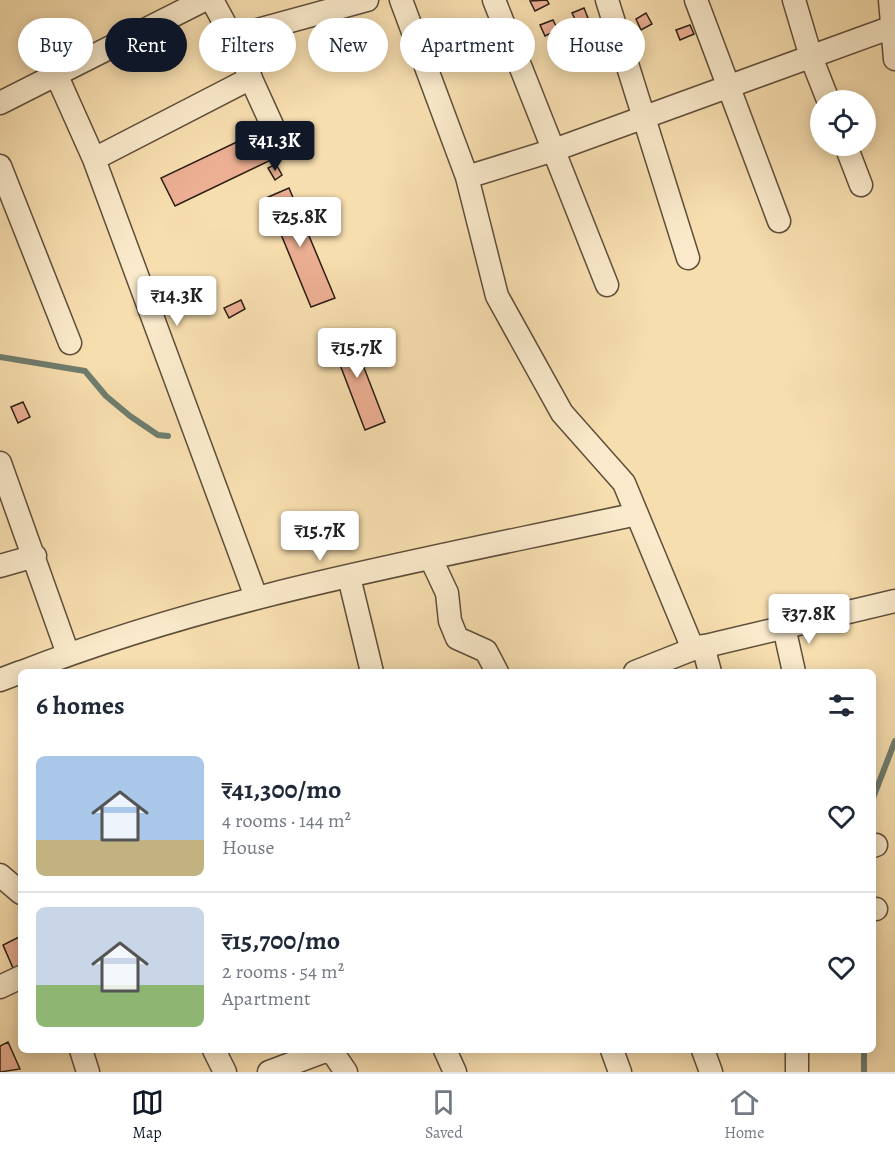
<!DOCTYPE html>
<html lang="en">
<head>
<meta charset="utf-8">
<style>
  :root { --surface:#fff; --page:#f6f6f7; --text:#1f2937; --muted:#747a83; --line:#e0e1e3; --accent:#111827 }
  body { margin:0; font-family:Alegreya,serif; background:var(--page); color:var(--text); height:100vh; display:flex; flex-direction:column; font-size:22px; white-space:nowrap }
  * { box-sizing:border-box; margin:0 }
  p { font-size:20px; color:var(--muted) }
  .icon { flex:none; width:33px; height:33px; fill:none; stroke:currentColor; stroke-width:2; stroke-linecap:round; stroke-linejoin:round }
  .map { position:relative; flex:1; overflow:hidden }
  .sheet { position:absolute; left:18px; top:669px; width:858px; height:384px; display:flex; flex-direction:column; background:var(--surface); border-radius:9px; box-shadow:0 3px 15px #0003 }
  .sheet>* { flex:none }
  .hud { position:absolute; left:18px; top:18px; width:860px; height:54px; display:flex; gap:12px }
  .controls { position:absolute; left:810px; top:90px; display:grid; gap:12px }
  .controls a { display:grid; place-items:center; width:66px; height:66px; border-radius:50%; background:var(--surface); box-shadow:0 3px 15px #0003; font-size:30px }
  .price { position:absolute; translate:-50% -51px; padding:0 14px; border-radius:6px; background:#fff; color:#222; font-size:20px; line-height:39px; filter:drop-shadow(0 2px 3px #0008) }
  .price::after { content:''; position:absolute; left:50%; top:36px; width:18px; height:14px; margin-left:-9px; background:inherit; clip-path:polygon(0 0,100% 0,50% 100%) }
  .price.current { background:var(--accent); color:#fff }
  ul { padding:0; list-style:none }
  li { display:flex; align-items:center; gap:18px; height:150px; padding:0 18px }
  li+li { border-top:2px solid var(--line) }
  li span { display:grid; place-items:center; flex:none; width:168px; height:120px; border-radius:9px; color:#555 }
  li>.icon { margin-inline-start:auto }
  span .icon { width:72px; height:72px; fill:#fffc; stroke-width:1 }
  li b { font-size:26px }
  h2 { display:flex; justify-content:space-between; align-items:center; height:72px; padding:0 18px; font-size:26px }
  .chip { padding:0 21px; border-radius:27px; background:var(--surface); box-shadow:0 3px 15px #0003; font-size:21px; line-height:54px }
  .chip.current { background:var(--accent); color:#fff }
  .dock { display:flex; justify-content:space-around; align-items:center; height:84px; border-top:2px solid var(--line); background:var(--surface); font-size:16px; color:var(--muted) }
  .dock a { display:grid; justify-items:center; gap:3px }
  .dock .current { color:var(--accent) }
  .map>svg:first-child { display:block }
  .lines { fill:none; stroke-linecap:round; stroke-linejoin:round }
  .stream { stroke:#6f7d6e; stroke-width:6 }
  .building { fill:#ecaf93; stroke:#2b1e13; stroke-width:1.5 }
  .minor-casing { stroke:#5e4e3a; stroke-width:25 }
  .minor { stroke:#faeacb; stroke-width:22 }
</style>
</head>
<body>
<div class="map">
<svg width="895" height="1072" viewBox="0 0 895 1072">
  <rect width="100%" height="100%" fill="#f7deaf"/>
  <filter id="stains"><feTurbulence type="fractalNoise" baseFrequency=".00333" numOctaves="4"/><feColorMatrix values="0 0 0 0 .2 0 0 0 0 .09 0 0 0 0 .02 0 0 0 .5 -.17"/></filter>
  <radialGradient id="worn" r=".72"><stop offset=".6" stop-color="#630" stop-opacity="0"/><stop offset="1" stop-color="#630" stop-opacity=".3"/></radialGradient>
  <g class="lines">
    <path class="stream" d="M0,357L85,371L106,396L130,416L158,435L168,436
      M873,798L895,741
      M864,1072V1050"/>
  </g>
  <path class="building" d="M547,0L549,4L535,11L530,1Z
    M584,8L588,18L577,23L572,13Z
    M646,13L652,24L641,30L636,19Z
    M553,20L558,30L545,36L540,25Z
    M690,25L694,34L680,40L676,30Z
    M594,33L598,42L585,47L582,38Z
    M602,55L606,63L596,68L592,60Z
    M262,130L275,158L175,206L161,178Z
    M276,164L282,175L275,180L268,168Z
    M289,188L335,298L311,307L266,198Z
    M241,300L245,309L229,318L224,308Z
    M349,329L385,422L365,430L329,336Z
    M23,402L30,417L18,423L11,407Z
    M21,936V973L16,975L3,945Z
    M8,1042L20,1069L0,1072V1046Z"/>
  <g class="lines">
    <defs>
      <path id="minor" d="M212,0L232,37L272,125
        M401,0L467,177L497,296L562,413L624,483L693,649
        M494,0L607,285
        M607,0L688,258
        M696,0L779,221
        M794,0L811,57L828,100
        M890,0L895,59
        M232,37L367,0
        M56,74L94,159L256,597
        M0,103L204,0
        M846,146L861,185
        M94,159L251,78
        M0,166L70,343
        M467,177L554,150L895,26
        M0,463L68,654
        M431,559L447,593L450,621L457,638L486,651L497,672
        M0,566L35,556
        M349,577L372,672
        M784,627L794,672
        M703,646L710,672
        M22,672C220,595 430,559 637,514
        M635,672L693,649L895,601
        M0,680L21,672
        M873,846L876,845
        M0,875L21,893
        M873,909H876
        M0,987L21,977
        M81,1050L88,1072
        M214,1050L225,1072
        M331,1050L346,1072
        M445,1050L455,1072
        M612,1050L620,1072
        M703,1050L711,1072
        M797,1050V1072
        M269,1072L328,1050"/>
    </defs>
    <use href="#minor" class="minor-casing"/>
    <use href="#minor" class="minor"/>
  </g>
  <rect width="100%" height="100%" filter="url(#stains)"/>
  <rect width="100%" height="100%" fill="url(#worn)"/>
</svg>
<div class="controls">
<a><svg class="icon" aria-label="locate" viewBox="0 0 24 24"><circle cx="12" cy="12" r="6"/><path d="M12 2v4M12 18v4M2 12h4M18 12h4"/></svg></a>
</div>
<b class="price current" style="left:275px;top:172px">₹41.3K</b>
<b class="price" style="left:300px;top:248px">₹25.8K</b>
<b class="price" style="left:177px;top:327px">₹14.3K</b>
<b class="price" style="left:357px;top:379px">₹15.7K</b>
<b class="price" style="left:320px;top:562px">₹15.7K</b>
<b class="price" style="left:809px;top:645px">₹37.8K</b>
<div class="hud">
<a class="chip">Buy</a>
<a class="chip current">Rent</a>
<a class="chip">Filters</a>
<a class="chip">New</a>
<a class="chip">Apartment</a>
<a class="chip">House</a>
</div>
<section class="sheet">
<h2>6 homes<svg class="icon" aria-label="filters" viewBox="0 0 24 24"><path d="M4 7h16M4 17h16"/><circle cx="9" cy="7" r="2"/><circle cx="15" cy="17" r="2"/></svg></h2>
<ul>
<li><span style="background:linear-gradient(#a9c7e8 70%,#c2b280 0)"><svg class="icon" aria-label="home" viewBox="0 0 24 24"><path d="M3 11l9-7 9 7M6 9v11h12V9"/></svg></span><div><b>₹41,300/mo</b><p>4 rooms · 144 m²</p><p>House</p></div><svg class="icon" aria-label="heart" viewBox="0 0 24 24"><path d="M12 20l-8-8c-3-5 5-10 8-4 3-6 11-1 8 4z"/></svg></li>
<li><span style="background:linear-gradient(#c9d6e8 65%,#8fb573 0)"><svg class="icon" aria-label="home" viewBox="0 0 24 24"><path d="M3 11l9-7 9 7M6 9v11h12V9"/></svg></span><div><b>₹15,700/mo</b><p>2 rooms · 54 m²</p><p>Apartment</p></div><svg class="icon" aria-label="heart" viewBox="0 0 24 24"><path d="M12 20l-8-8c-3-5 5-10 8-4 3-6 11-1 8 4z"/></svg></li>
</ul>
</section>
</div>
<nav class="dock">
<a class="current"><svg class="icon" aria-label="map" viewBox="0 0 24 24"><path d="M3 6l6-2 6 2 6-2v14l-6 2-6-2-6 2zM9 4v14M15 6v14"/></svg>Map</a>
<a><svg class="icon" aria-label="saved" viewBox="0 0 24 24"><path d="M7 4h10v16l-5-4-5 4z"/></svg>Saved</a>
<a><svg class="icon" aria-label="home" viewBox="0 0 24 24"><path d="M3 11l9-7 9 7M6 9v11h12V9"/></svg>Home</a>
</nav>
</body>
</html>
